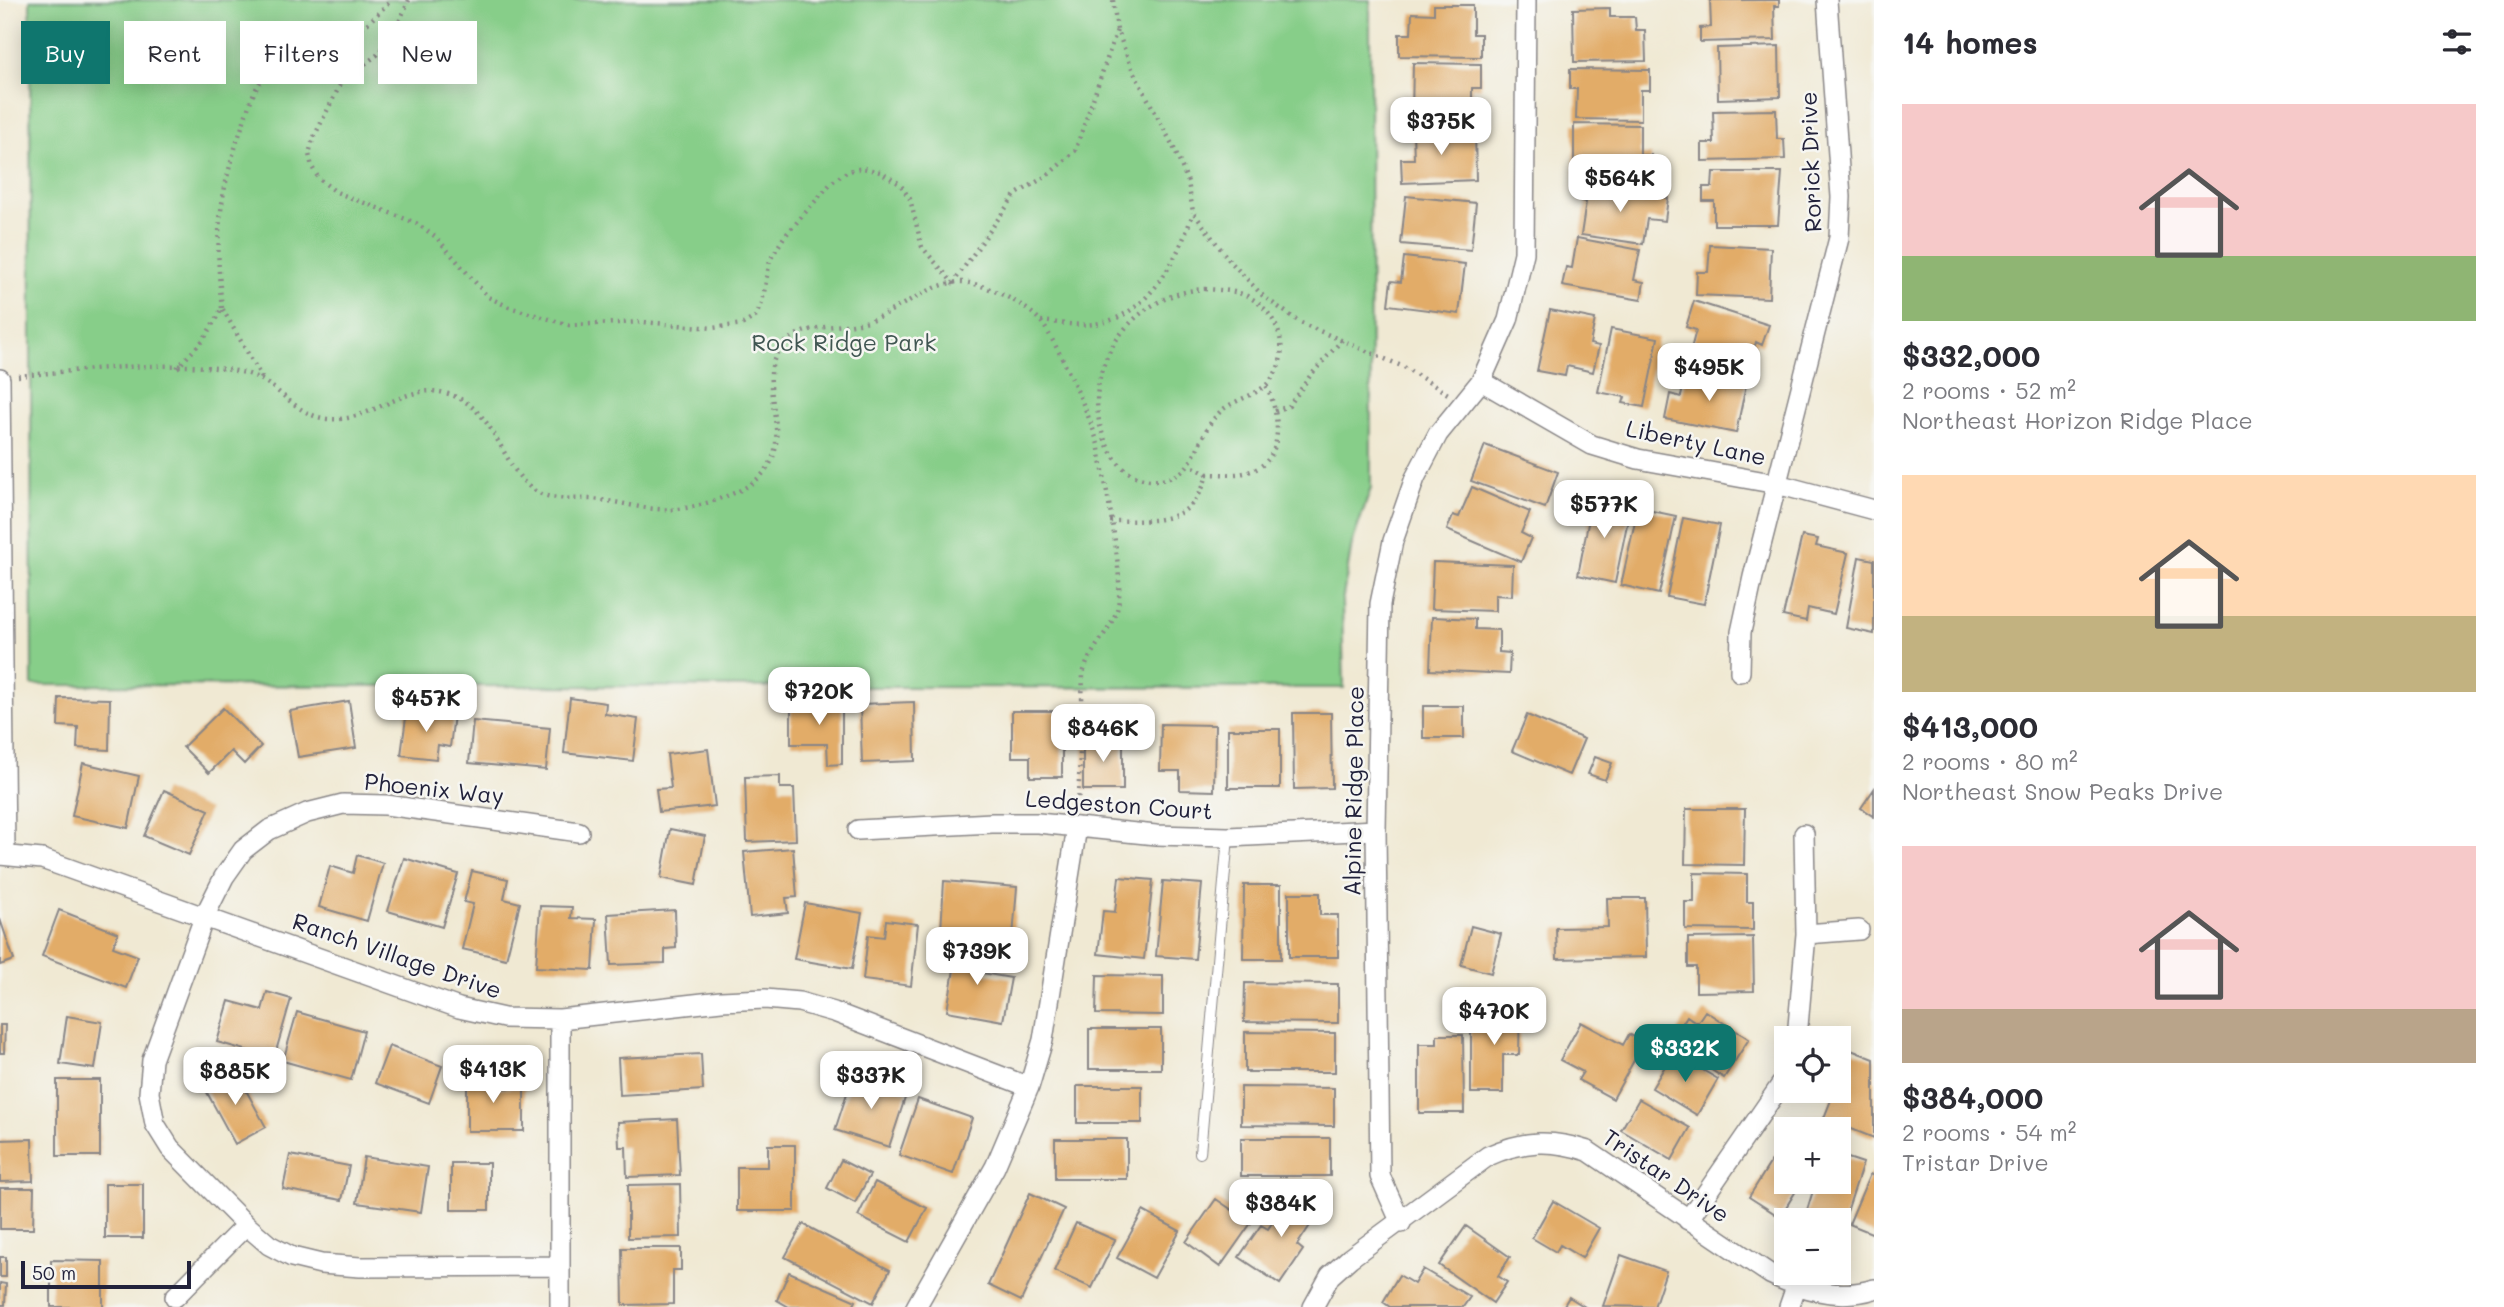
<!DOCTYPE html>
<html lang="en">
<head>
<meta charset="utf-8">
<style>
  :root { --surface:#fff; --page:#f7f7f7; --text:#2b2b33; --muted:#7c7c81; --accent:#0f766e }
  body { margin:0; font-family:Mali,sans-serif; background:var(--page); color:var(--text); height:100vh; display:flex; flex-direction:column; font-size:26px; white-space:nowrap }
  * { box-sizing:border-box; margin:0 }
  p { font-size:23px; color:var(--muted) }
  .icon { flex:none; width:38px; height:38px; fill:none; stroke:currentColor; stroke-width:2; stroke-linecap:round; stroke-linejoin:round }
  .map { position:relative; flex:1; overflow:hidden }
  .sheet { display:flex; flex-direction:column; background:var(--surface); width:630px }
  .sheet>* { flex:none }
  .banner { position:absolute; left:21px; top:21px; width:665px; height:63px; display:flex; gap:14px }
  .controls { position:absolute; left:1774px; top:1026px; display:grid; gap:14px }
  .controls a { display:grid; place-items:center; width:77px; height:77px; border-radius:0px; background:var(--surface); box-shadow:0 4px 18px #0003; font-size:35px }
  .scale { position:absolute; left:21px; bottom:18px; width:170px; box-sizing:border-box; padding-left:7px; border:4px solid #22223b; border-top:0; font-size:19px; line-height:24px; white-space:nowrap; color:#22223b; -webkit-text-stroke:5px #f6f6f2; paint-order:stroke }
  .price { position:absolute; translate:-50% -60px; padding:0 16px; border-radius:14px; background:#fff; color:#222; font-size:23px; line-height:46px; filter:drop-shadow(0 2px 4px #0008) }
  .price::after { content:''; position:absolute; left:50%; top:42px; width:21px; height:16px; margin-left:-10px; background:inherit; clip-path:polygon(0 0,100% 0,50% 100%) }
  .price.on { background:var(--accent); color:#fff }
  ul { padding:0; list-style:none }
  li { display:grid; align-content:center; gap:14px; height:371px; padding:0 28px }
  li span { display:grid; place-items:center; height:217px; border-radius:0px; color:#555 }
  li>.icon { margin-inline-start:auto }
  span .icon { width:126px; height:126px; fill:#fffc; stroke-width:1 }
  li b { font-size:30px }
  h2 { display:flex; justify-content:space-between; align-items:center; height:84px; padding:0 28px; font-size:30px }
  .tag { padding:0 24px; border-radius:0px; background:var(--surface); box-shadow:0 4px 18px #0003; font-size:24px; line-height:63px }
  .tag.on { background:var(--accent); color:#fff }
  main { display:flex; flex:1; min-height:0 }
  .map>svg:first-child { display:block }
  .green { fill:#87ce89; stroke:#547862; stroke-width:2 }
  .building { fill:#e2ac67 }
  .lines { fill:none; stroke-linecap:round; stroke-linejoin:round }
  .lane-casing { stroke:#898687; stroke-width:12 }
  .street-casing { stroke:#898687; stroke-width:22 }
  .path { stroke:#898687; stroke-width:4.5; stroke-dasharray:2 5; stroke-linecap:butt }
  .lane { stroke:#fff; stroke-width:10 }
  .street { stroke:#fff; stroke-width:19 }
  .labels { text-anchor:middle; stroke-width:5; stroke-linejoin:round; paint-order:stroke }
  .street-label { font-size:23px; fill:#22223b; stroke:#f6f6f2 }
  .park-label { font-size:23px; fill:#405652; stroke:#f6f6f2 }
</style>
</head>
<body>
<main>
<div class="map">
<svg width="1874" height="1307" viewBox="0 0 1874 1307">
  <rect width="100%" height="100%" fill="#f6f6f2"/>
  <filter id="ink" filterUnits="userSpaceOnUse"><feTurbulence type="fractalNoise" baseFrequency=".0143" numOctaves="2"/><feDisplacementMap in="SourceGraphic" scale="14" xChannelSelector="R" yChannelSelector="G"/><feConvolveMatrix kernelMatrix="1 2 1 2 8 2 1 2 1" color-interpolation-filters="sRGB"/></filter>
  <filter id="wash" filterUnits="userSpaceOnUse"><feTurbulence type="fractalNoise" baseFrequency=".00686" numOctaves="4" result="noise"/><feDisplacementMap in="SourceGraphic" scale="28" xChannelSelector="R" yChannelSelector="G"/><feGaussianBlur stdDeviation="1.57" result="paint"/><feColorMatrix in="noise" values="0 0 0 0 0 0 0 0 0 0 0 0 0 0 0 0 0 1.4 0 .05"/><feComposite in="paint" operator="in"/></filter>
  <g filter="url(#wash)">
    <rect width="100%" height="100%" fill="#f0e9d3"/>
    <path class="green" d="M30,0H1370L1371,488L1352,544L1342,602L1344,688L32,685Z"/>
    <g id="blocks">
      <path class="building" d="M1710,0H1779V6H1774L1775,40L1700,42V28L1711,27Z
        M1434,5H1473V34H1481V57L1399,56V34H1411L1412,13L1434,14Z
        M1610,8V17H1635L1636,30H1645L1646,61L1574,62L1573,9Z
        M1779,46L1780,97L1718,99L1717,48Z
        M1413,63L1481,64V88H1472V116H1412Z
        M1570,69L1650,70V90H1641V120L1576,119L1577,89H1570Z
        M1776,110L1777,139H1784L1785,159L1702,161V143H1714L1713,111Z
        M1574,124L1640,125V155H1651L1650,174H1574Z
        M1475,129L1476,180L1402,183L1401,159H1414L1413,131Z
        M1713,172H1782L1778,225H1714V201H1703V187H1712Z
        M1583,185L1668,198L1665,221L1647,219L1643,244L1581,235L1586,202L1581,201Z
        M1406,196L1476,203L1471,250L1401,244Z
        M1577,238L1640,250L1634,280L1644,282L1641,300L1562,286L1566,267L1572,268Z
        M1710,245L1771,248L1769,298L1696,295L1697,272H1708Z
        M1404,257L1465,264L1459,314L1388,305L1391,281L1401,282Z
        M1694,301L1769,325L1762,345L1756,342L1747,371L1690,353L1696,330L1686,327Z
        M1550,310L1595,319L1590,344L1599,346L1593,372L1567,366L1565,376L1537,371Z
        M1611,329L1658,338L1644,407L1623,403L1625,397L1598,392Z
        M1713,374L1747,380L1736,433L1665,419L1670,394L1681,397L1685,377L1711,382Z
        M1485,445L1558,472L1545,508L1471,481Z
        M1472,487L1530,512L1521,533L1531,538L1521,562L1447,530L1453,515L1459,517Z
        M1593,498L1631,505L1615,583L1578,575Z
        M1638,508L1676,516L1659,594L1621,585Z
        M1683,518L1720,525L1704,604L1667,597Z
        M1802,536L1818,539L1816,546L1848,553L1834,614L1808,608L1806,621L1783,616Z
        M1859,557L1874,560V634L1846,628Z
        M1433,562L1513,565L1512,596L1495,595V611L1431,609Z
        M1432,617L1475,619V629L1499,630V652L1510,653L1509,674L1430,670Z
        M59,698L110,699L109,750L77,748L78,727L58,726Z
        M570,698L606,703L605,714L638,719L633,761L564,753Z
        M349,701L356,748L298,757L290,711Z
        M842,702V764L828,765L827,744H791V703Z
        M914,702L915,761L862,763L860,704Z
        M1423,706H1464V738H1423Z
        M223,708L261,746L244,764L231,751L209,773L183,747Z
        M407,710L454,715L450,747L438,745L436,759L401,755Z
        M1012,711H1062V777H1030V757H1012Z
        M1150,713V731L1118,733L1117,714Z
        M1293,713H1331L1332,788L1294,789Z
        M1527,715L1584,739L1569,775L1512,751Z
        M473,721L550,728L546,770L469,763Z
        M1161,724L1215,725L1214,791L1180,790V771H1160Z
        M1228,729H1280V788H1228Z
        M1083,739H1123V790H1083Z
        M708,749L715,806L659,812L656,789L671,788L667,754Z
        M1595,757L1612,763L1605,780L1588,774Z
        M83,763L139,776L128,828L72,816Z
        M780,776V788H794L796,840L747,842L745,777Z
        M1874,789V817L1861,808Z
        M164,790L209,810L189,855L144,836Z
        M1686,809H1745L1744,865L1685,864Z
        M670,829L705,836L696,885L661,878Z
        M793,848L797,897L786,898L788,913L750,917L744,852Z
        M357,855L383,863L367,921L319,907L330,866L353,873Z
        M404,858L458,874L442,927L388,911Z
        M472,871L508,879L504,899L520,903L506,959L462,949L473,904L464,902Z
        M1694,873L1747,874V902H1753V930L1685,929V902H1694Z
        M1119,877L1153,880L1144,959L1098,954L1103,911L1115,912Z
        M944,881L1017,887L1013,937L941,931Z
        M1163,881L1202,884L1195,959L1156,956Z
        M1244,885H1281V959H1243Z
        M1289,893H1320V915H1338V957H1289Z
        M1607,898H1645L1646,957L1557,959L1556,928L1608,927Z
        M805,903L862,913L852,969L794,959Z
        M540,906L572,907L571,918L596,919L593,970L536,967Z
        M59,910L118,933L113,947L138,956L126,988L42,956Z
        M675,910L676,948L665,949V963L611,965L608,914Z
        M0,919L14,960L0,965Z
        M886,920L918,924L911,986L863,980L868,935L884,937Z
        M1471,926L1501,934L1491,973L1461,965Z
        M1753,937L1754,991L1696,992V967H1688V938Z
        M958,946L986,951L982,973L1011,978L1003,1021L947,1011Z
        M1097,975L1163,976V1015L1096,1014Z
        M1245,983L1338,984V1023L1244,1022Z
        M267,992L291,999L274,1058L217,1042L229,1001L262,1010Z
        M1489,1001L1520,1002L1519,1055H1503V1093H1471V1026H1489Z
        M1705,1011L1749,1039L1724,1078L1670,1043L1687,1016L1697,1023Z
        M297,1012L364,1031L351,1080L283,1061Z
        M67,1016L102,1022L95,1069L60,1064Z
        M1581,1022L1623,1045L1629,1034L1644,1042L1613,1099L1578,1080L1583,1072L1560,1060Z
        M0,1025H5L4,1053H0Z
        M1089,1029H1161V1069H1089Z
        M1245,1032L1335,1033V1072H1245Z
        M1437,1035H1463L1464,1113H1419V1044H1437Z
        M389,1046L442,1066L429,1103L375,1083Z
        M1851,1050L1874,1059V1138L1824,1118L1835,1090H1839V1079Z
        M1673,1053L1718,1079L1697,1115L1652,1088Z
        M701,1054L703,1090L620,1095L618,1058Z
        M235,1070L266,1127L235,1144L204,1087Z
        M467,1071H494V1088H524V1131H467Z
        M853,1075L907,1092L889,1147L835,1130Z
        M57,1080H100V1156H57Z
        M1077,1086H1142V1123H1077Z
        M1241,1087L1334,1088V1126L1241,1125Z
        M918,1099L972,1118L953,1174L899,1155Z
        M1639,1099L1690,1128L1672,1160L1621,1130Z
        M677,1119L680,1175L627,1177L626,1147H619L618,1122Z
        M1787,1136V1181H1802L1780,1217L1749,1197Z
        M1241,1138H1330V1176H1241Z
        M32,1139L33,1181L0,1182V1140Z
        M1055,1139H1127V1179H1055Z
        M768,1145H795V1211H737V1167H768Z
        M290,1155L349,1166L342,1200L283,1189Z
        M1839,1155L1863,1163L1840,1233L1839,1220H1804L1816,1181H1839Z
        M364,1157L428,1167L421,1212L357,1203Z
        M841,1160L870,1175L855,1203L827,1188Z
        M451,1163H489V1210H451Z
        M1870,1174L1874,1176V1234L1849,1224Z
        M875,1182L927,1208L909,1242L858,1216Z
        M105,1184H143V1238H105Z
        M680,1184L681,1237L628,1238V1185Z
        M0,1188H34L33,1229H0Z
        M1293,1190L1321,1209L1297,1245L1303,1250L1280,1284L1239,1257L1261,1225L1268,1229Z
        M1030,1193L1064,1209L1021,1301L988,1285Z
        M1216,1199L1251,1223L1220,1267L1186,1242Z
        M1553,1201L1599,1228L1582,1258L1560,1245L1556,1252L1532,1238Z
        M1143,1211L1180,1231L1154,1278L1117,1258Z
        M1076,1223L1115,1240L1092,1288L1054,1271Z
        M803,1224L890,1270L873,1303L785,1257Z
        M1466,1226L1510,1257L1498,1276L1507,1282L1493,1303L1439,1265Z
        M622,1248H681V1270H673V1304L623,1305Z
        M1621,1255L1666,1271L1654,1307L1603,1306Z
        M0,1257H6V1277H0Z
        M51,1260L103,1261V1307H51Z
        M1423,1269L1470,1297L1463,1307H1390L1383,1302L1399,1275L1414,1284Z
        M789,1272L856,1301L853,1307H789L777,1300Z
        M0,1283L6,1284L5,1305H0Z
        M1569,1297L1585,1307H1563Z"/>
    </g>
  </g>
  <g filter="url(#ink)">
    <use href="#blocks" fill-opacity="0" stroke="#898687" stroke-width="2"/>
    <g class="lines">
      <defs>
        <path id="lane" d="M1200,1153L1228,837"/>
        <path id="street" d="M0,379L5,854
          M1481,381L1592,445L1638,459L1777,484L1874,510
          M1740,672L1741,632L1753,577L1839,238L1841,197L1827,0
          M858,830L992,823H1038L1156,835L1228,837L1376,830
          M0,855L42,859L459,1008L504,1018L560,1019L721,1001L765,999L799,1002L834,1012L1029,1087
          M1806,934L1859,930
          M560,1019V1307
          M1797,1038L1806,934L1804,834
          M1688,1220L1787,1076
          M1401,1223L1380,1176L1376,830L1380,604L1393,541L1415,478L1438,434L1481,381L1508,320L1524,253L1526,0
          M560,1266L360,1267L321,1264L292,1257L269,1245L246,1225L170,1148L155,1124L149,1093L152,1060L205,915L224,877L243,850L269,830L307,813L343,804L386,805L579,832
          M175,1297L246,1225
          M916,1307L995,1167L1029,1087L1043,1040L1077,827
          M1313,1307L1330,1276L1350,1258L1488,1156C1524,1140 1552,1139 1588,1151L1770,1274C1801,1289 1840,1300 1874,1289
          M1789,1307L1796,1287"/>
      </defs>
      <use href="#lane" class="lane-casing"/>
      <use href="#street" class="street-casing"/>
      <path class="path" d="M409,0L395,31L377,55L342,81L313,139L309,154L312,167L319,179L336,192L416,223L436,237L488,297L509,307L569,325L643,322L713,328L743,324L755,317L762,303L770,260L784,237L832,182L848,171L863,168L880,172L900,184L910,199L922,247L953,283L1015,195L1048,175L1075,151L1117,30
        M1113,0L1117,30L1133,71L1173,146L1188,182L1193,212L1229,260L1263,296L1301,323L1404,367L1448,394
        M1205,289C1220,290 1234,290 1247,296C1280,312 1295,357 1266,385C1252,398 1230,400 1217,415C1193,440 1198,483 1150,480C1133,479 1121,468 1112,454C1069,383 1125,293 1205,289Z
        M222,308C214,236 219,193 243,124C249,106 254,85 269,72C285,56 308,58 328,50C353,39 373,19 391,0
        M1041,321C1061,323 1080,327 1100,323C1150,314 1179,256 1193,213
        M177,368L204,339L222,308L262,378
        M18,376C82,370 185,358 245,373C278,381 293,416 329,419C370,423 404,382 445,393C499,407 500,471 537,492C555,502 581,497 601,500C620,502 638,508 657,509C680,511 700,506 721,498C826,463 741,388 784,344C805,322 841,329 868,321C898,311 925,286 957,282C980,280 1029,305 1042,323C1057,343 1095,426 1099,449C1105,483 1126,582 1117,610C1109,633 1089,650 1083,674L1078,807
        M1275,411L1289,406L1310,376L1342,340
        M1207,474C1220,474 1237,476 1251,471C1287,459 1279,411 1266,385
        M1110,521C1153,520 1194,527 1207,474L1190,465"/>
      <use href="#lane" class="lane"/>
      <use href="#street" class="street"/>
    </g>
  </g>
  <g class="labels">
    <g class="street-label">
      <text transform="translate(1811 162) rotate(-92)" y="8">Rorick Drive</text>
      <text transform="translate(1696 443) rotate(12)" y="8">Liberty Lane</text>
      <text transform="translate(434 789) rotate(6)" y="8">Phoenix Way</text>
      <text transform="translate(1354 791) rotate(-89)" y="8">Alpine Ridge Place</text>
      <text transform="translate(1119 805) rotate(4)" y="8">Ledgeston Court</text>
      <text transform="translate(397 956) rotate(19)" y="8">Ranch Village Drive</text>
      <text transform="translate(1666 1176) rotate(34)" y="8">Tristar Drive</text>
    </g>
    <g class="park-label">
      <text x="844" y="351">Rock Ridge Park</text>
    </g>
  </g>
</svg>
<div class="controls">
<a><svg class="icon" aria-label="locate" viewBox="0 0 24 24"><circle cx="12" cy="12" r="6"/><path d="M12 2v4M12 18v4M2 12h4M18 12h4"/></svg></a>
<a>+</a>
<a>−</a>
</div>
<div class="scale">50 m</div>
<b class="price" style="left:1441px;top:157px">$375K</b>
<b class="price" style="left:1620px;top:214px">$564K</b>
<b class="price" style="left:1709px;top:403px">$495K</b>
<b class="price" style="left:1604px;top:540px">$577K</b>
<b class="price" style="left:819px;top:727px">$720K</b>
<b class="price" style="left:426px;top:734px">$457K</b>
<b class="price" style="left:1103px;top:764px">$846K</b>
<b class="price" style="left:977px;top:987px">$739K</b>
<b class="price" style="left:1494px;top:1047px">$470K</b>
<b class="price on" style="left:1685px;top:1084px">$332K</b>
<b class="price" style="left:493px;top:1105px">$413K</b>
<b class="price" style="left:235px;top:1107px">$885K</b>
<b class="price" style="left:871px;top:1111px">$337K</b>
<b class="price" style="left:1281px;top:1239px">$384K</b>
<div class="banner">
<a class="tag on">Buy</a>
<a class="tag">Rent</a>
<a class="tag">Filters</a>
<a class="tag">New</a>
</div>
</div>
<section class="sheet">
<h2>14 homes<svg class="icon" aria-label="filters" viewBox="0 0 24 24"><path d="M4 7h16M4 17h16"/><circle cx="9" cy="7" r="2"/><circle cx="15" cy="17" r="2"/></svg></h2>
<ul>
<li><span style="background:linear-gradient(#f6c9c9 70%,#8fb573 0)"><svg class="icon" aria-label="home" viewBox="0 0 24 24"><path d="M3 11l9-7 9 7M6 9v11h12V9"/></svg></span><div><b>$332,000</b><p>2 rooms · 52 m²</p><p>Northeast Horizon Ridge Place</p></div></li>
<li><span style="background:linear-gradient(#ffd9b3 65%,#c2b280 0)"><svg class="icon" aria-label="home" viewBox="0 0 24 24"><path d="M3 11l9-7 9 7M6 9v11h12V9"/></svg></span><div><b>$413,000</b><p>2 rooms · 80 m²</p><p>Northeast Snow Peaks Drive</p></div></li>
<li><span style="background:linear-gradient(#f6c9c9 75%,#b9a48a 0)"><svg class="icon" aria-label="home" viewBox="0 0 24 24"><path d="M3 11l9-7 9 7M6 9v11h12V9"/></svg></span><div><b>$384,000</b><p>2 rooms · 54 m²</p><p>Tristar Drive</p></div></li>
</ul>
</section>
</main>
</body>
</html>
